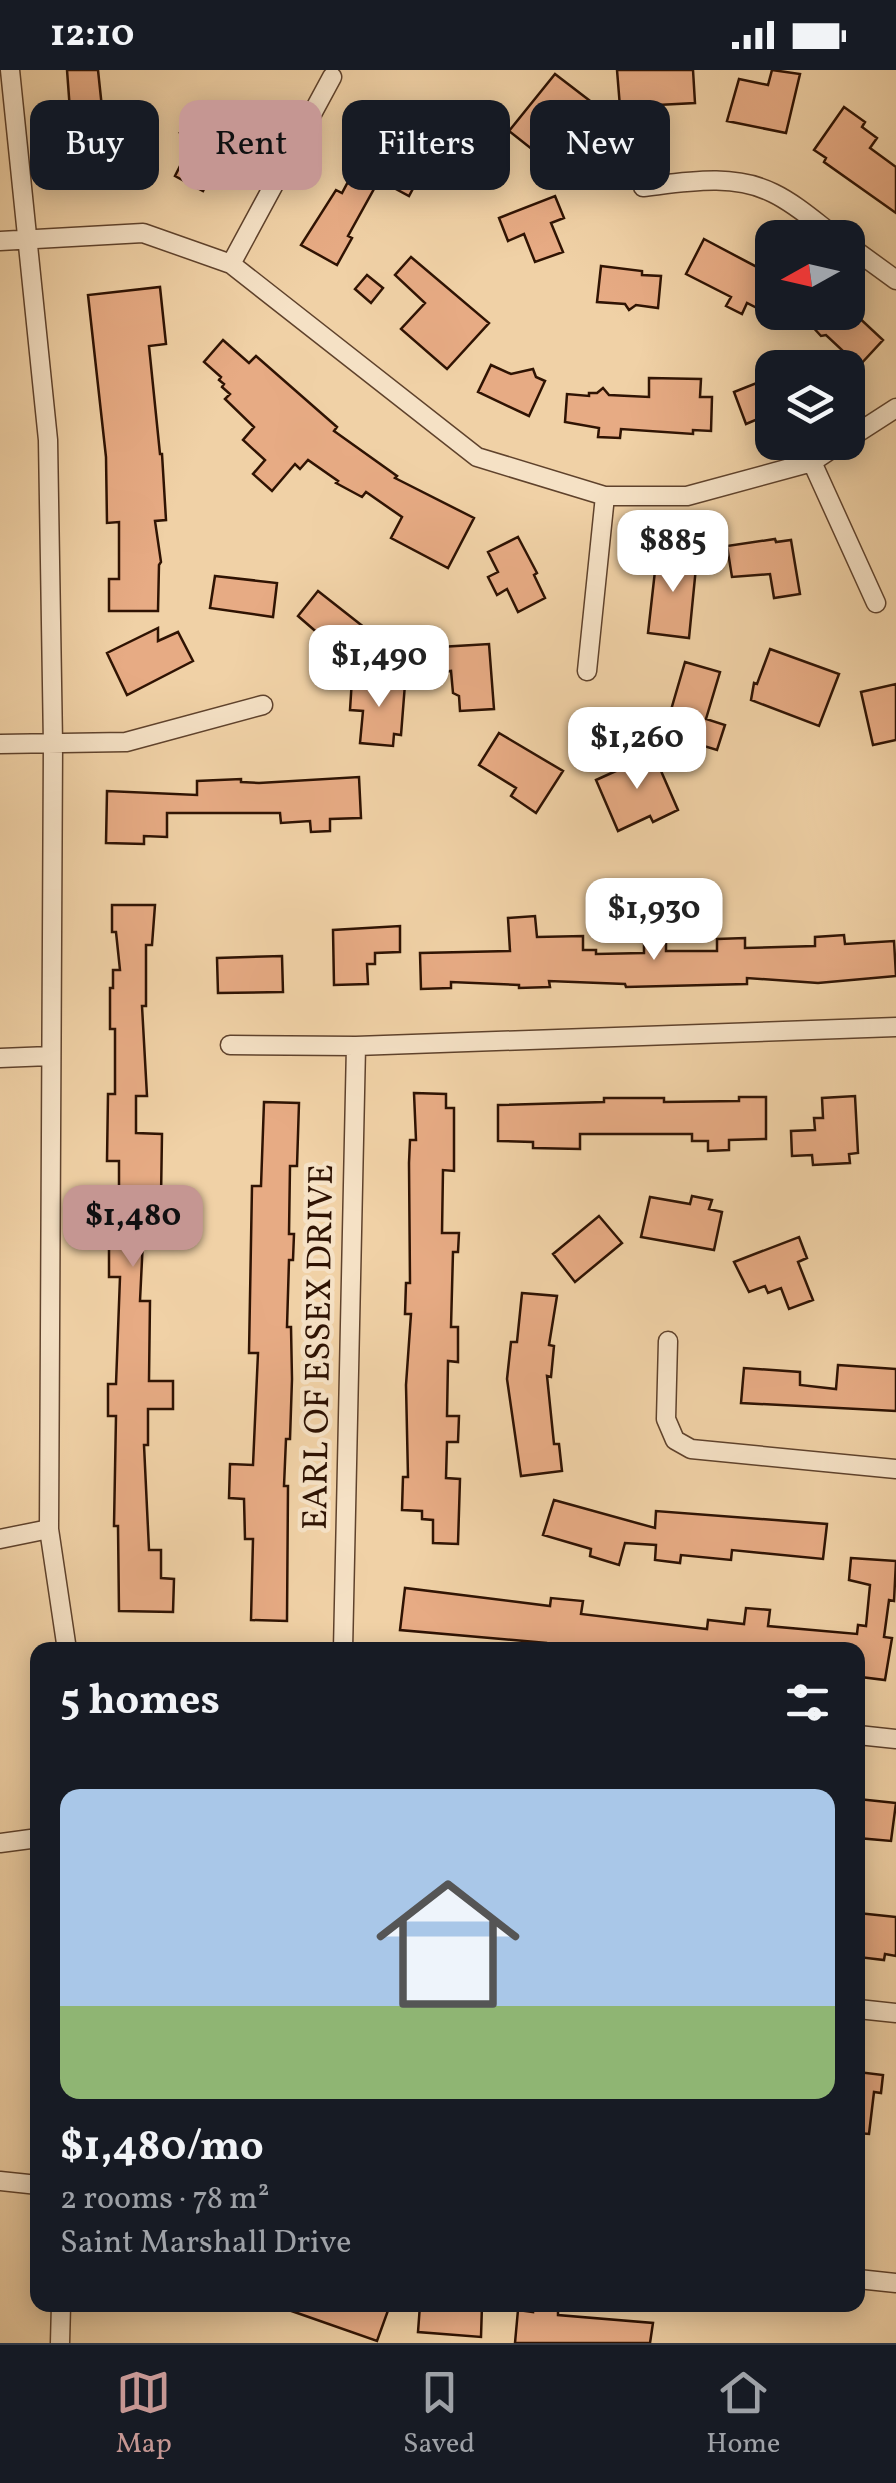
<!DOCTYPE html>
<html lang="en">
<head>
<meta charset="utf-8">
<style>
  :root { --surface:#171b24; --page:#20242c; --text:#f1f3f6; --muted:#9ea1a6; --line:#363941; --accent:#c59692 }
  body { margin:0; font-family:Vollkorn,serif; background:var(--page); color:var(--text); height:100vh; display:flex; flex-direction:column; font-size:38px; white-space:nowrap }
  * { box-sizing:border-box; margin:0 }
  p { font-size:32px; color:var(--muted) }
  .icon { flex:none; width:55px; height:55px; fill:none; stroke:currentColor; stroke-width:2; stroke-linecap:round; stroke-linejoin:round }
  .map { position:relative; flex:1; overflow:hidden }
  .panel { position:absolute; left:30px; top:1572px; width:835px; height:670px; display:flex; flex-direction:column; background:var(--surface); border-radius:20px; box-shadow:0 5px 25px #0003 }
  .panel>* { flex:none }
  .hud { position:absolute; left:30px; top:30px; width:838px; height:90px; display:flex; gap:20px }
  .needle { width:65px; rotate:262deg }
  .controls { position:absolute; left:755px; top:150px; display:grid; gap:20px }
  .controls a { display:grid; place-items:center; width:110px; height:110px; border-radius:20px; background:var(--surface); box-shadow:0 5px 25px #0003; font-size:50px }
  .price { position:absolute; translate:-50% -85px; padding:0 22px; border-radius:20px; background:#fff; color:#222; font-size:32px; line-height:65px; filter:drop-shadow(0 2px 5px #0008) }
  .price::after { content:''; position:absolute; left:50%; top:60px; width:30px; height:22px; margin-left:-15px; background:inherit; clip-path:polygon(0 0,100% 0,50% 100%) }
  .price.on { background:var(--accent); color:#111 }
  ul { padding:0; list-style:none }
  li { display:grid; align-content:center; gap:20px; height:530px; padding:0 30px }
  li span { display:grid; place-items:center; height:310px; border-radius:20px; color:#555 }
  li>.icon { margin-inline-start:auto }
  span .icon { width:180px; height:180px; fill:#fffc; stroke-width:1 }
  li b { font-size:42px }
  h2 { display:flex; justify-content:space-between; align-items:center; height:120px; padding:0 30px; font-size:42px }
  .pill { padding:0 35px; border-radius:20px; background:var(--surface); box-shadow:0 5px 25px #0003; font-size:35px; line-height:90px }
  .pill.on { background:var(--accent); color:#111 }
  .status { display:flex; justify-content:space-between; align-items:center; height:70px; padding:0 50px; background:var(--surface); direction:ltr }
  .status svg { height:28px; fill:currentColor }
  .tabs { display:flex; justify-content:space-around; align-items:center; height:140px; border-top:2px solid var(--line); background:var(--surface); font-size:28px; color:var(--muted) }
  .tabs a { display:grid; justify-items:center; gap:5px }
  .tabs .on { color:var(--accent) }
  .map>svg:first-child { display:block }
  .building { fill:#e7ab84; stroke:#2f1303; stroke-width:2.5 }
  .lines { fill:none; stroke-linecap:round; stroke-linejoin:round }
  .minor-casing { stroke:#5f422c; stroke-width:21 }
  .minor { stroke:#f5e1c5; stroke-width:18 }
  .labels { text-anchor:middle; stroke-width:9; stroke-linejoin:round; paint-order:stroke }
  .street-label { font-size:35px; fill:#2f1303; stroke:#f5e1c5 }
</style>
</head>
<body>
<div class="status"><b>12:10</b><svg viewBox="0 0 49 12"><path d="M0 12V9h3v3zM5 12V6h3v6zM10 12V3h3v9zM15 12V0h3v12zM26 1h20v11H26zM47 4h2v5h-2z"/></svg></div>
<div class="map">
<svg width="896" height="2273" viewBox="0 0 896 2273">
  <rect width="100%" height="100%" fill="#f0d1a6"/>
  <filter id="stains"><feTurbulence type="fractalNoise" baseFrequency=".002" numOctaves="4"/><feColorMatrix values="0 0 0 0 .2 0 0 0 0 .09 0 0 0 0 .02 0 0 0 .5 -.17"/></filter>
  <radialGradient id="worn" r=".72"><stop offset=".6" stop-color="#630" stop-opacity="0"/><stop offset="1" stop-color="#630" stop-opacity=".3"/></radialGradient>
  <path class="building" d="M67,0H98L109,104L75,108Z
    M617,0H693L695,33L620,37Z
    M772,0L800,4L786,63L727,51L739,9L768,15Z
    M555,4L598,37L552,95L509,61Z
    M844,37L865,52L862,57L877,68L870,78L896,97V143L824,92L826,88L814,80Z
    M401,50L439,70L409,126L379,110L348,166L352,168L337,195L301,175L336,120L342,123L367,76L383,85Z
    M195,53L228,71L203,121L175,106L186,84L180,63L190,62Z
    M555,126L564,148L551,153L563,182L535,192L524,164L508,171L499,148Z
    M704,169L772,205V223L763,241L747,233L742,244L726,236L731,227L686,204Z
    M411,187L489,253L447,299L401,259L425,233L395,205Z
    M601,196L642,201V205L661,206L658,238L636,235L629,240L625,234L597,232Z
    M367,205L383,218L371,233L355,219Z
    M160,217L166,274L149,276L160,384H162L166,450L155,451L161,492L159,495L158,541H109V509H119V452L107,453L106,387L88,225Z
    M799,242H853L883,270L859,296L826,265L821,266Z
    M223,270L249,293L256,286L337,357L334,361L397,406L395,408L474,448L448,498L391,468L402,447L366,422L362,427L336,413L338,411L308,390L300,399L295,394L272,421L253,404L265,390L243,370L254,357L225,329L230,324L222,317L224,314L219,310L221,307L204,292Z
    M491,295L511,304L533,299L536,307L545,311L529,346L478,322Z
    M772,307V343L746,354L734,322Z
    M649,308L701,309L700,327H712L711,361L693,360V364L621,359L620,368L598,367L599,358L565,352L567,324L589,326V323H597L603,318L609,325L649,327Z
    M518,467L537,503L534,505L545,528L518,542L507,519L497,525L488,507L498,502L488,482Z
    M775,469L776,472L791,470L800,524L774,528L770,504L732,507L727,476Z
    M657,483L697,487L689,568L648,563Z
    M215,506L277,513L273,547L210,538Z
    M318,521L365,558L343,585L298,546Z
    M158,558V571L178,562L193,591L127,625L107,583Z
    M489,574L494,639L460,641L459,626L453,623L451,601L442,602L440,577Z
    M770,579L839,604L819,656L751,630L754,613L757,614Z
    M685,592L720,602L706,649L725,655L717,680L664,664Z
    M352,609L405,614L401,665L394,664L393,676L360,673L363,641L350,640Z
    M896,614V670L873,675L861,622Z
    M499,663L563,701L536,743L511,726L516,718L479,695Z
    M651,678L678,740L653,752L650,746L618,761L596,710L627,696L625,690Z
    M359,707L361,748L330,749V761L311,762L310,751L281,753L280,743H167V767L144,766V774L106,773L107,721L197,725V711L241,709V712L259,713Z
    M112,835H155L152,875H146V936H142L147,1026H136V1063L162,1064L161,1128H145L140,1231H150L149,1311H173V1339H148V1375H144L149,1480H161V1508L174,1509L173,1542L119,1541L118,1456H114L116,1346H108V1314H116L120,1207H109V1167H113V1149H119V1091H107L108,1024H115V959H110V918H113V900H120L116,862H112Z
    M535,846L537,867L583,866V880H596V884L644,883V869L666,868V881H717V869L745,868V878L815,876V867L844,865L845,874L894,871L896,906L818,913L747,908V914L626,917L625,914L549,911L550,917L519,918V915L451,912V918L421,919L420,883L510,881L508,848Z
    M400,856V882L375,883V894H367L368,914L334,915L333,860Z
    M282,886L283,922L218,923L217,888Z
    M414,1023L446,1024V1038H454V1101L443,1100L442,1163H459L458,1182H453L451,1257H458V1292L448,1291L447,1346H459L458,1372H447L446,1408L460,1409L458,1474L433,1473V1450L422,1449V1441L402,1440L403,1407H408L406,1315L411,1244H405L406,1213H410L409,1093L410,1070H416Z
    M855,1026L858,1083L849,1084L850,1093L813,1095L812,1085L792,1086L791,1061L815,1060L814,1048H823L822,1028Z
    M739,1027H766V1069L729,1070V1080L708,1081V1071H692V1064H580V1079L533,1078V1072L498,1071V1035L604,1032V1028H664V1032L739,1031Z
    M264,1032L299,1033L297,1096H290L289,1164H294L293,1190H289L287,1257H291L292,1309L290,1369H286L284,1416H288L287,1551L251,1550L253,1469H245L244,1429L229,1428L230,1394L253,1395L258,1283H249L252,1116H261Z
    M692,1126L712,1130L709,1139L722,1142L714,1180L641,1167L650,1127L690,1134Z
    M599,1146L622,1173L575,1212L553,1184Z
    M799,1167L807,1188L798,1192L813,1230L789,1239L781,1218L768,1223L765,1216L749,1222L734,1192Z
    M522,1223L557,1226L549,1275L554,1276L551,1307L547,1306L554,1374H559L562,1401L521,1406L507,1309L511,1272H517Z
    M838,1295L896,1299V1341L741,1333L744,1298L800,1302V1315L836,1319Z
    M554,1430L655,1458L656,1441L827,1454L823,1489L732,1480L731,1490L681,1485L680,1493L655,1490L656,1475L625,1473L619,1495L590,1486L591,1479L543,1465Z
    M851,1488L896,1491L894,1531L889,1530L884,1567L892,1568L885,1610L861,1607L858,1604V1580H584L546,1576V1573L400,1560L405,1518L550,1536L551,1528L583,1531L581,1544L707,1559L708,1550L744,1554L746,1538L770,1540L768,1556L857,1564L858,1555L866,1556L870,1515L849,1510Z
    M858,1729L896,1733L891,1771L858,1768Z
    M858,1843L896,1847V1886L885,1884L884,1890L858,1887Z
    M858,2002L883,2005L881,2023L874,2022L869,2064L858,2063Z
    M283,2235H390L377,2271L283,2238Z
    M420,2235H482L481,2267L418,2262Z
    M533,2237L558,2240V2245L653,2253L650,2273H515L518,2240L533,2242Z"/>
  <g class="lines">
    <defs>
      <path id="minor" d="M10,0L48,370L53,674L49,1459L67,1580
        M643,117C686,112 733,103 773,123C796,134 817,153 837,168
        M0,171L143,163L231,194L477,387L605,426H687L812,392L842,372
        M848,175L896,210
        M231,194L332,7
        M848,369L896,338
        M812,392L876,533
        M587,601L605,426
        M0,674L126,672L263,635
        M230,975L356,976L896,957
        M0,988L50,986
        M668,1271L666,1349L675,1370L691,1379L896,1399
        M0,1469L49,1459
        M343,1580L356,976
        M858,1665L896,1669
        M0,1773L38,1768
        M858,1939L896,1943
        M0,2111L38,2115
        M858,2209L896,2213
        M60,2273L61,2235"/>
    </defs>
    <use href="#minor" class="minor-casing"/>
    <use href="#minor" class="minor"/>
  </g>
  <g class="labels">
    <g class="street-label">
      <text transform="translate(317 1277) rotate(-89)" y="12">EARL OF ESSEX DRIVE</text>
    </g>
  </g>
  <rect width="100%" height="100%" filter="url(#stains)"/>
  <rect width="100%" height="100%" fill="url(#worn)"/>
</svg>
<div class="controls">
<a><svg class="needle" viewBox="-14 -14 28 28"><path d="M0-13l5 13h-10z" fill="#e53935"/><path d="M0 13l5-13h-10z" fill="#9ea1a6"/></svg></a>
<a><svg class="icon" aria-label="layers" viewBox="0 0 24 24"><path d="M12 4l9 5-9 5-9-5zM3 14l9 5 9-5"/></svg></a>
</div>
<b class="price" style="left:673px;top:525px">$885</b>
<b class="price" style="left:379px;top:640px">$1,490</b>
<b class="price" style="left:637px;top:722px">$1,260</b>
<b class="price" style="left:654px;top:893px">$1,930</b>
<b class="price on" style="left:133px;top:1200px">$1,480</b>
<div class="hud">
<a class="pill">Buy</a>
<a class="pill on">Rent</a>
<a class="pill">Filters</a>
<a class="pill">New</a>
</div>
<section class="panel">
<h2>5 homes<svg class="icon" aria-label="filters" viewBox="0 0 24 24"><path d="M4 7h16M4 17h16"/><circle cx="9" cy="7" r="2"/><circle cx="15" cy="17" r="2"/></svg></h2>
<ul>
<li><span style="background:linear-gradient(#a9c7e8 70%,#8fb573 0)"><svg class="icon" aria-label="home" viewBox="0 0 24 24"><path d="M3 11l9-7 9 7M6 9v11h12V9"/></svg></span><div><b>$1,480/mo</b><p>2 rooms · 78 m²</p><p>Saint Marshall Drive</p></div></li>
</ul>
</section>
</div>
<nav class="tabs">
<a class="on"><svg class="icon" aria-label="map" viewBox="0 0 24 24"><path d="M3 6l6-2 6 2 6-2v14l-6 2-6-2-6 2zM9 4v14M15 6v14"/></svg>Map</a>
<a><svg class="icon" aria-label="saved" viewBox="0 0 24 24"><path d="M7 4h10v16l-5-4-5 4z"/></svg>Saved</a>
<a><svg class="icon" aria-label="home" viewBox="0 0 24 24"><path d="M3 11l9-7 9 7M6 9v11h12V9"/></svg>Home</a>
</nav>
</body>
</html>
